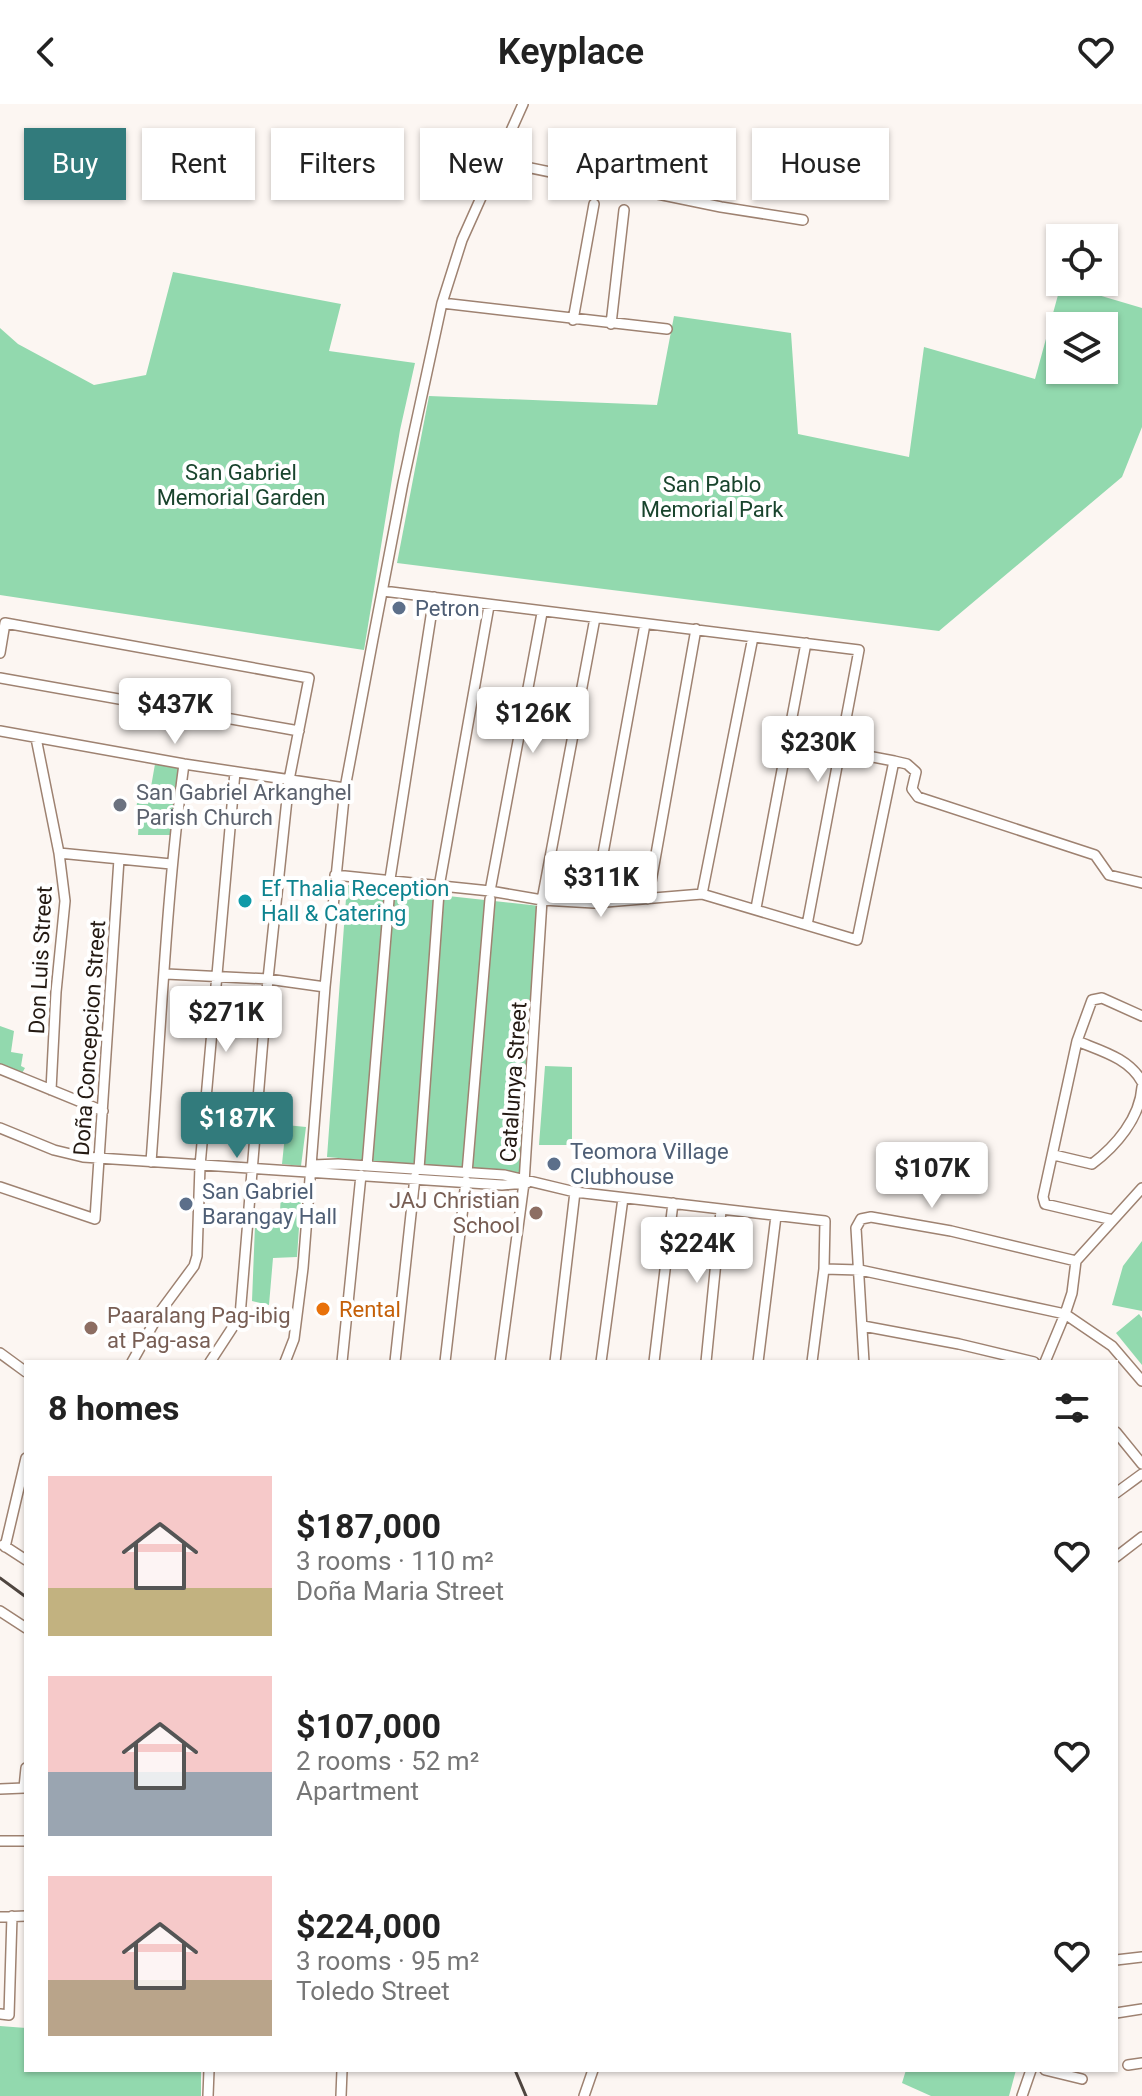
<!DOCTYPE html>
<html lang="en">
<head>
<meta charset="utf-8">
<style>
  :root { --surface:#fff; --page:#f2f2f2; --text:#222; --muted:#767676; --accent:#327b7c }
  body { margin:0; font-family:Roboto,sans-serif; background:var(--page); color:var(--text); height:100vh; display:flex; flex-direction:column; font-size:30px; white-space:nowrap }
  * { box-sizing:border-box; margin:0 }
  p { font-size:26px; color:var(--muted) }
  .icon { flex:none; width:44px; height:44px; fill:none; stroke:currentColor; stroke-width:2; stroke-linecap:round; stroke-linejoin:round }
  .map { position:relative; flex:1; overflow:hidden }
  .panel { position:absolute; left:24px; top:1256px; width:1094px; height:712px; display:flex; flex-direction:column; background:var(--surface); border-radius:0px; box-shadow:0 2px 6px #0004 }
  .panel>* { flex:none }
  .banner { position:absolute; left:24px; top:24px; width:1094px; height:72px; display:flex; gap:16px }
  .buttons { position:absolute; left:1046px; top:120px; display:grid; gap:16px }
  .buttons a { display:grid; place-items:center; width:72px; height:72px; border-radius:0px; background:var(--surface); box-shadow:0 2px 6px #0004; font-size:40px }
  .price { position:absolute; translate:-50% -68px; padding:0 18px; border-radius:8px; background:#fff; color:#222; font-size:26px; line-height:52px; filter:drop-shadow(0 2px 4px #0008) }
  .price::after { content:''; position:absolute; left:50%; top:48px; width:24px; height:18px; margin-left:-12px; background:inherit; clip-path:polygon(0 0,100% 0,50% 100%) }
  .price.current { background:var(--accent); color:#fff }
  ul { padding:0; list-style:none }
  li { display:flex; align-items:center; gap:24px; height:200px; padding:0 24px }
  li span { display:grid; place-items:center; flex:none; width:224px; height:160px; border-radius:0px; color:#555 }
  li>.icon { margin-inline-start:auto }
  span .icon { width:96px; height:96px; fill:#fffc; stroke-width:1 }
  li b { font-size:34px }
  h2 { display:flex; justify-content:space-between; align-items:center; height:96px; padding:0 24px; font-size:34px }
  .tag { padding:0 28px; border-radius:0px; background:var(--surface); box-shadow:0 2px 6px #0004; font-size:28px; line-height:72px }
  .tag.current { background:var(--accent); color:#fff }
  header { display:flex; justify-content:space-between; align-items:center; height:104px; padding:0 24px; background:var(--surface); font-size:36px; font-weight:600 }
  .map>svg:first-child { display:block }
  .green { fill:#92d9ae; fill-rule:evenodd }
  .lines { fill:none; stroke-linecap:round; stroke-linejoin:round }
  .minor-casing { stroke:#9e8271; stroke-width:12 }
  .minor { stroke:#fff; stroke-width:9 }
  .rail { stroke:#4f4640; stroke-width:3 }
  .service-dot { fill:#5c6f8a; stroke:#fff; stroke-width:3 }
  .worship-dot { fill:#6b7280; stroke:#fff; stroke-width:3 }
  .culture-dot { fill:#0f9aa8; stroke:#fff; stroke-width:3 }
  .education-dot { fill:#8d6e63; stroke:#fff; stroke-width:3 }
  .food-dot { fill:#e8710a; stroke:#fff; stroke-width:3 }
  .labels { text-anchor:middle; stroke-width:8; stroke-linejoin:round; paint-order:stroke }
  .park-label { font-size:22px; fill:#19442d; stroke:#fff }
  .service-label { font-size:22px; fill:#4e5e75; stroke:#fff; text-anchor:start }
  .worship-label { font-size:22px; fill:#5b616d; stroke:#fff; text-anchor:start }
  .culture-label { font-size:22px; fill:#0d838f; stroke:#fff; text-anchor:start }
  .street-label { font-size:22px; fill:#241a13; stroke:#fff }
  .education-label { font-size:22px; fill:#785e54; stroke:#fff; text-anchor:end }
  .food-label { font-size:22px; fill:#c56008; stroke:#fff; text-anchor:start }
</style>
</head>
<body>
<header><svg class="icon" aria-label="back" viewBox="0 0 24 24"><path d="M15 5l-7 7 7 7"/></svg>Keyplace<svg class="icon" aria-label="heart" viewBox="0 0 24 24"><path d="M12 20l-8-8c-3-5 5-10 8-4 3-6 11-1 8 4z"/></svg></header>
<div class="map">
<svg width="1142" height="1992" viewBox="0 0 1142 1992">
  <rect width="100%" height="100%" fill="#fcf6f2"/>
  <path class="green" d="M173,168L341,200L329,247L415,259L400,326L364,546L0,491V224L18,240L94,281L146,271Z
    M1061,180L1142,204V323L1122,373L939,527L397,459L429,292L657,301L674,212L791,229L798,330L909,353L924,243L1035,275ZM1060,222H1104V266H1060Z
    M155,660L179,664L170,731H138L139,716L135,715L137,699L148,700Z
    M347,781L540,802L520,1070L327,1053Z
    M0,922L14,927L11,948L23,950L21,962L25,964L21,971L0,962Z
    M545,962L572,963V1041H539Z
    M286,1021L306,1023L301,1062L282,1060Z
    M281,1091L301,1094L297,1153L273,1154L269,1201L252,1197L255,1121L279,1122Z
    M1142,1137V1207L1112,1201L1123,1162Z
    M1139,1210L1142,1214V1261L1116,1229Z
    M0,1922L26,1924V1966H201V1992H0Z
    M906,1966H1016L1009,1992H931L902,1979Z"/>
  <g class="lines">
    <defs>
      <path id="minor" d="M497,57L721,103L803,116
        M442,199L667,225
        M573,216L594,100
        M611,220L624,106
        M383,487L859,546L807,821
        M0,549L5,519L309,574L289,676L268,875L240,1212L210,1258
        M0,574L299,627
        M0,627L184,660L345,684
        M36,634L59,749L65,797L56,888L51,986
        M894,657L907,660L916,668L912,685L918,693L1095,751L1109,771L1142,779
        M59,749L171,760
        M335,771L490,787L542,796L594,799L702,790L857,836L894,657L841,647
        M390,775L434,493
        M439,783L489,502
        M490,787L542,509
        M702,790L753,533
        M648,795L696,525
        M594,799L645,520
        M756,804L806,539
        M166,870L268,875L325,883
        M1077,937C1101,947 1129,954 1142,978
        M0,965L103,1007
        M0,1024L54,1046L83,1053L502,1081L527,1079
        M1054,1051L1092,1060C1116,1042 1140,1014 1142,983
        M151,1058C161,925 166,792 184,660
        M313,1061L338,1060L504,1071L575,1088L825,1117L824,1165L812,1258
        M367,1062L390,783
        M419,1065L439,788
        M467,1069L490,795
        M0,1083L95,1115L119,755
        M1113,1116L1045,1100L1043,1093L1077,937L1092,896L1102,894L1142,912
        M824,1165L860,1166L1065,1210L1112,1242L1142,1277
        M863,1222L959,1240L1034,1258
        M0,1249L26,1268
        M132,1258L160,1208L194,1162L197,1152L200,1062L235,668
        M285,1258L294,1235L303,1164L325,883L345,684L373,535L403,379L442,199L462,136L523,0
        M342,1258L361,1071
        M395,1258L415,1073
        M445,1258L466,1077
        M500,1258L524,1079L542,796L595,514
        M555,1258L575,1088
        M601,1258L623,1094
        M654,1258L673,1099
        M706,1258L721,1107
        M758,1258L776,1112
        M864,1258L856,1124L861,1115L871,1113L951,1127L1076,1157
        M1045,1258L1065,1210L1072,1189L1076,1157L1142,1084
        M1116,1328L1142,1360
        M1116,1389L1142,1370
        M3,1441L26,1456
        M5,1443L26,1354
        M1116,1453L1142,1433
        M0,1507L26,1524
        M0,1685L24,1684L26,1664
        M0,1737H26
        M0,1813L26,1812
        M1116,1856L1142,1853
        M1116,1909L1142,1905
        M0,1910L9,1911L12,1812
        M1128,1961L1142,1959
        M1045,1966L1082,1975
        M208,1992L209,1966
        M341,1992L342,1966
        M584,1992L593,1966
        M1022,1992L1031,1966"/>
    </defs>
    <use href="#minor" class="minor-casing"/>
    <use href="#minor" class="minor"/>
    <path class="rail" d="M0,1474L26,1493
      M515,1966L526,1992"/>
  </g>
  <g class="service-dot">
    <circle cx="399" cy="504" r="8"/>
    <circle cx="554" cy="1060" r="8"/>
    <circle cx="186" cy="1100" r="8"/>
  </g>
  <circle class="worship-dot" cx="120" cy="701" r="8"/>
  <circle class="culture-dot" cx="245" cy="797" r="8"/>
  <g class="education-dot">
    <circle cx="536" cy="1109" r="8"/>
    <circle cx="91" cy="1224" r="8"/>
  </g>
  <circle class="food-dot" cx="323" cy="1205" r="8"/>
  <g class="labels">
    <g class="park-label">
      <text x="241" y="376">San Gabriel<tspan x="241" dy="25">Memorial Garden</tspan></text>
      <text x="712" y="388">San Pablo<tspan x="712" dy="25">Memorial Park</tspan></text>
    </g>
    <g class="service-label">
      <text x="415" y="512">Petron</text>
      <text x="570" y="1055">Teomora Village<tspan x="570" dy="25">Clubhouse</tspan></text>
      <text x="202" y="1095">San Gabriel<tspan x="202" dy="25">Barangay Hall</tspan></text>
    </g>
    <g class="worship-label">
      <text x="136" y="696">San Gabriel Arkanghel<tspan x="136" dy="25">Parish Church</tspan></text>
    </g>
    <g class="culture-label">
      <text x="261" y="792">Ef Thalia Reception<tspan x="261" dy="25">Hall &amp; Catering</tspan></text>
    </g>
    <g class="street-label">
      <text transform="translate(40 856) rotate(-87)" y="8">Don Luis Street</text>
      <text transform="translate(89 934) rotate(-86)" y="8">Doña Concepcion Street</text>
      <text transform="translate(513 978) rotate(-86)" y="8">Catalunya Street</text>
    </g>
    <g class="education-label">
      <text x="520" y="1104">JAJ Christian<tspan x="520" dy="25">School</tspan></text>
      <text x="107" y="1219" text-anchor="start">Paaralang Pag-ibig<tspan x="107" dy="25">at Pag-asa</tspan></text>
    </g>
    <g class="food-label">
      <text x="339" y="1213">Rental</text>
    </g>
  </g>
</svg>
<div class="buttons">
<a><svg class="icon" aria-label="locate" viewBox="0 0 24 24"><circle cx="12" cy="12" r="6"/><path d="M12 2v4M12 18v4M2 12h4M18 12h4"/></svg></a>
<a><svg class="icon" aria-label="layers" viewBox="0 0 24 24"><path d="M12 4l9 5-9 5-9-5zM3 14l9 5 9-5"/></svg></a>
</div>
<b class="price" style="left:175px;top:642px">$437K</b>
<b class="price" style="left:533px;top:651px">$126K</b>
<b class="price" style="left:818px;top:680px">$230K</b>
<b class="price" style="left:601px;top:815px">$311K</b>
<b class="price" style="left:226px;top:950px">$271K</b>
<b class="price current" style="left:237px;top:1056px">$187K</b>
<b class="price" style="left:932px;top:1106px">$107K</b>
<b class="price" style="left:697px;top:1181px">$224K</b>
<div class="banner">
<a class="tag current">Buy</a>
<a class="tag">Rent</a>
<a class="tag">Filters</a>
<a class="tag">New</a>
<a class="tag">Apartment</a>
<a class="tag">House</a>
</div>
<section class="panel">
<h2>8 homes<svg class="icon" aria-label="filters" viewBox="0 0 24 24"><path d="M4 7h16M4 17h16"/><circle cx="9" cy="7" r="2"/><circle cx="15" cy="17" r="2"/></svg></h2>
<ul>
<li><span style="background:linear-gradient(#f6c9c9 70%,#c2b280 0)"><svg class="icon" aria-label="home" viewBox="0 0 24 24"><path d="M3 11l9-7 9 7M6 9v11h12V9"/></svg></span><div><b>$187,000</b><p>3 rooms · 110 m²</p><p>Doña Maria Street</p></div><svg class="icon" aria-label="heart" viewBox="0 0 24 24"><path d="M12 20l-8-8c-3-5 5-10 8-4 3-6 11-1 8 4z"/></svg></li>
<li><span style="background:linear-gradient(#f6c9c9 60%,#9aa5b1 0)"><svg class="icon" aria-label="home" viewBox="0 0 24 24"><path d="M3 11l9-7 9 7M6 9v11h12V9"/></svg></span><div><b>$107,000</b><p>2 rooms · 52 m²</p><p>Apartment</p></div><svg class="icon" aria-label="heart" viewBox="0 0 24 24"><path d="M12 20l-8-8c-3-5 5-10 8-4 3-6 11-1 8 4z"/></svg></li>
<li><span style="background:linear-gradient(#f6c9c9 65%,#b9a48a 0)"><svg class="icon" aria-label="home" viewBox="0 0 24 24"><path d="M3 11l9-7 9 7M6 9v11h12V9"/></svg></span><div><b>$224,000</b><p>3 rooms · 95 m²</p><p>Toledo Street</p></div><svg class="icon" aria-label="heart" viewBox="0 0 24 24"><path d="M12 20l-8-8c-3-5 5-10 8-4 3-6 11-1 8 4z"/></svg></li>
</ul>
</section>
</div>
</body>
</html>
